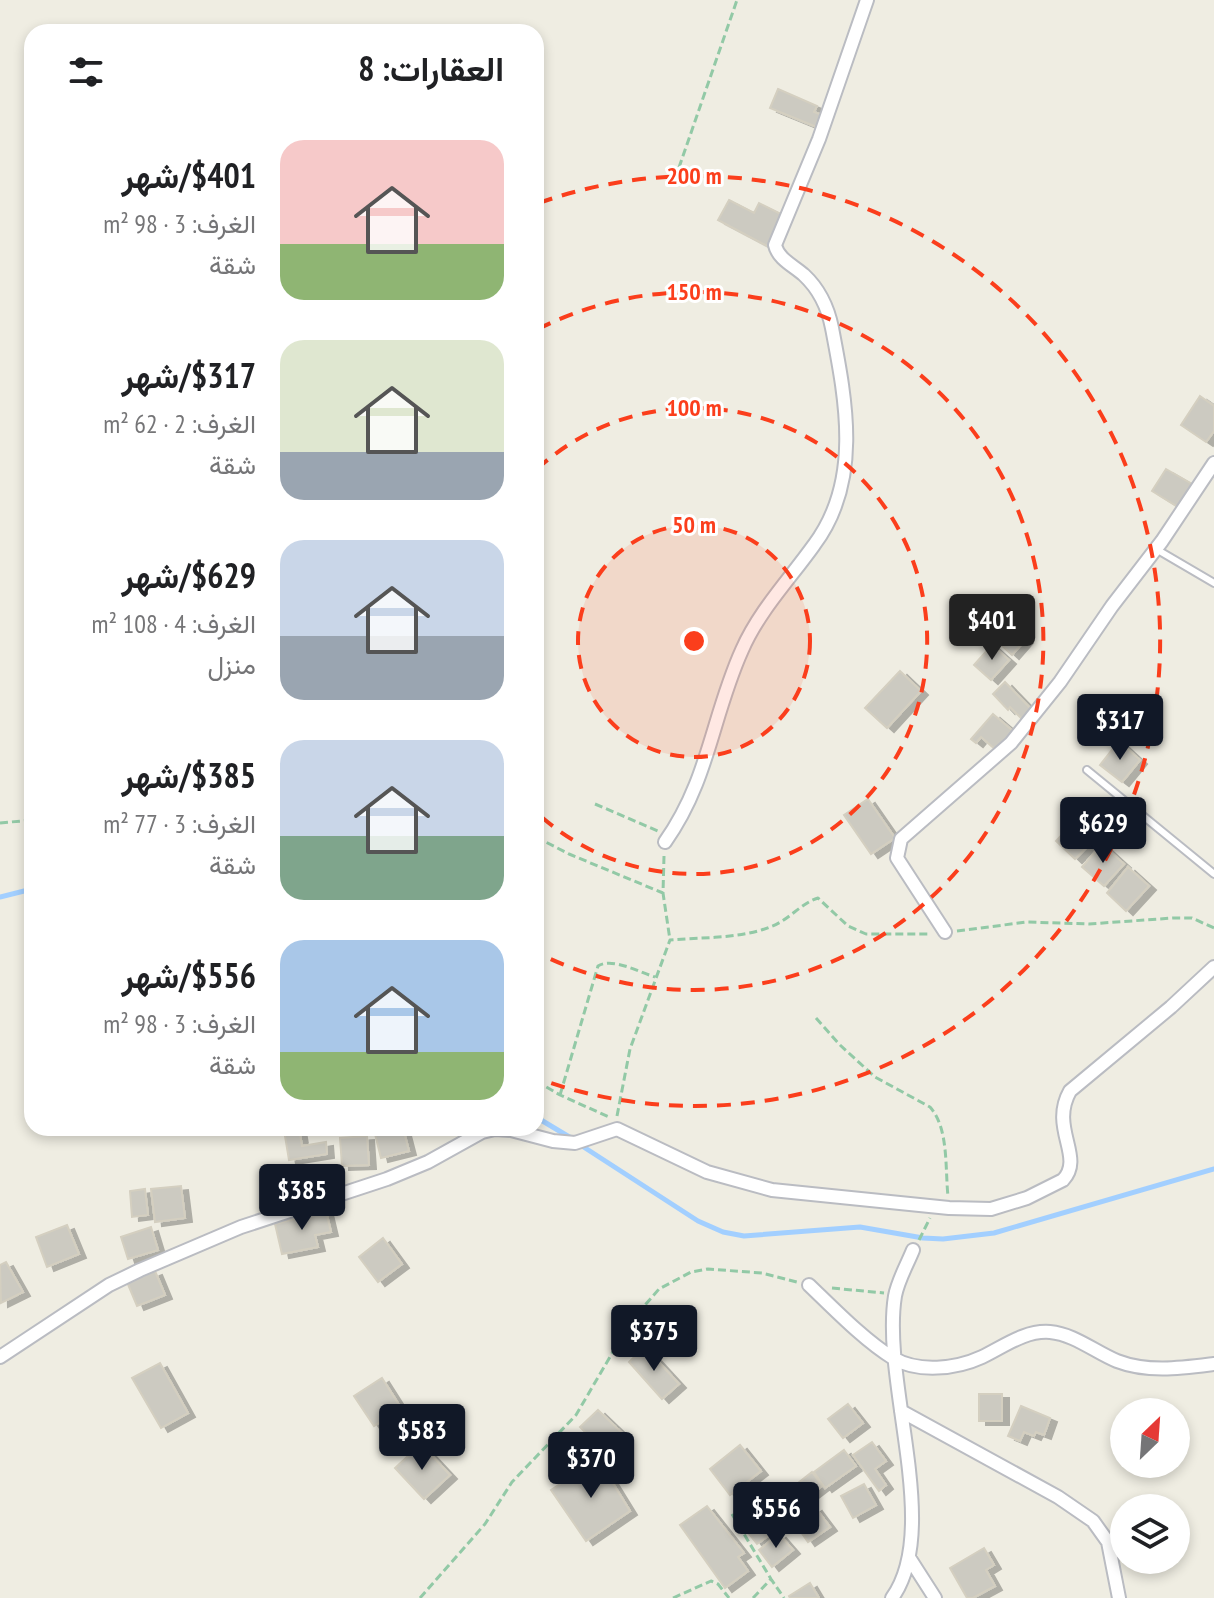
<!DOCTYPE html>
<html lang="ar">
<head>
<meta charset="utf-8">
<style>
  :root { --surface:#fff; --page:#f2f2f2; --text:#202124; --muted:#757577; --accent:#111827 }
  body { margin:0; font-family:"PT Sans Narrow",Vazirmatn,sans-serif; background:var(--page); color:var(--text); direction:rtl; height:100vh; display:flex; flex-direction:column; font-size:30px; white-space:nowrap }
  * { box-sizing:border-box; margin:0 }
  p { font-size:26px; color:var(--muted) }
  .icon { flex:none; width:44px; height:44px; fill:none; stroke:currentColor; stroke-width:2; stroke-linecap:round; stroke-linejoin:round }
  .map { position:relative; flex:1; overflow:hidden; direction:ltr }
  .side { position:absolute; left:24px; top:24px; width:520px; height:1112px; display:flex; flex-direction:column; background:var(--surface); border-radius:24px; box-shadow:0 4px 12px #0003; direction:rtl }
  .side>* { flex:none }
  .needle { width:52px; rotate:25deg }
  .tools { position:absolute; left:1110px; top:1398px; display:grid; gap:16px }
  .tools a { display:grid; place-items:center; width:80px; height:80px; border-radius:50%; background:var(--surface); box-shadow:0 4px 12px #0003; font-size:40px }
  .price { position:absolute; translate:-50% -68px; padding:0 18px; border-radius:8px; background:var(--accent); color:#fff; font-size:26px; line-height:52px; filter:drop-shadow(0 2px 4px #0008) }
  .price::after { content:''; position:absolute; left:50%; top:48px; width:24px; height:18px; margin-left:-12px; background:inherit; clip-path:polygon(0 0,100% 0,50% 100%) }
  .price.on { background:#222; color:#fff }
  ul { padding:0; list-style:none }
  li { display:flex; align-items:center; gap:24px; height:200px; padding:0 40px }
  li span { display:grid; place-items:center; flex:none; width:224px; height:160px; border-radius:24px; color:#555 }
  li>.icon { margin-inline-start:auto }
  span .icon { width:96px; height:96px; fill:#fffc; stroke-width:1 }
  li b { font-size:34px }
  h2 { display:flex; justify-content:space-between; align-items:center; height:96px; padding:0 40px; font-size:34px }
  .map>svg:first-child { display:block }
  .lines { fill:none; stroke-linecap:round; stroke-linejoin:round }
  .stream { stroke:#a2cfff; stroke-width:5 }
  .building { fill:#cccac1; stroke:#d4cfc0; stroke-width:2; filter:url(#shadow) }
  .lane-casing { stroke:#babcc2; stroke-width:10 }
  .street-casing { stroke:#babcc2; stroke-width:16 }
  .path { stroke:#92c9a6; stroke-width:3; stroke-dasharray:8 4; stroke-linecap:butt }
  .lane { stroke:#fff; stroke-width:6 }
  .street { stroke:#fff; stroke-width:12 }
  .ring { fill:none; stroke:#fb3e1c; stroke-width:4; stroke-dasharray:14 10 }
  .centre { fill:#fb3e1c; stroke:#fff; stroke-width:4 }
  .ring-label { font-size:24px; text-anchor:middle; font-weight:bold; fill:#fb3e1c; stroke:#fff; stroke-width:6; stroke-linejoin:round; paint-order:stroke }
</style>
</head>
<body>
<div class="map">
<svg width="1214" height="1598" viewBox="0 0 1214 1598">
  <defs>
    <filter id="shadow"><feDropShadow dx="7" dy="4" stdDeviation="0" flood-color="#0004"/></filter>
  </defs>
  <rect width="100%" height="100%" fill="#efede2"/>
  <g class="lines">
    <path class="stream" d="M0,897L32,889
      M536,1117L571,1138
      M579,1144L698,1221L723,1232L744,1236L860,1227L923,1238L943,1239L994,1233L1214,1169"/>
  </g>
  <path class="building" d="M778,89L817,106L814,112L825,116L819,128L770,108Z
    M729,200L754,213L759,203L785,216L769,247L718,220Z
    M1200,396L1214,406V431L1206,442L1181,425Z
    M1166,469L1192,484L1178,507L1152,491Z
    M1010,625L1026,639L1012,655L996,640Z
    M992,645L1009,660L991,680L974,665Z
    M900,671L921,691L887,728L865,708Z
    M1005,682L1033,711L1023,720L1010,707L1008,710L993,694Z
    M993,714L1013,731L996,750L981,737L976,743L971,739Z
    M1119,741L1140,760L1122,782L1100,765Z
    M868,799L895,838L871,854L844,815Z
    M1077,819L1096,838L1075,859L1056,841Z
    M1102,844L1124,864L1104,886L1082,867Z
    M1128,867L1149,886L1126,911L1107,893Z
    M299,1128L302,1146L326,1142L327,1154L289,1160L284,1130Z
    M382,1128H403L409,1151L381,1158L374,1130Z
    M367,1136L369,1165L342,1166L340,1138Z
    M181,1186L185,1218L155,1222L151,1189Z
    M145,1189L148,1215L132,1217L130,1191Z
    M326,1211L331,1232L315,1235L318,1247L282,1254L275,1224Z
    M67,1225L79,1254L47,1267L36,1237Z
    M151,1227L158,1250L128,1259L121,1237Z
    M383,1238L402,1264L378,1282L359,1257Z
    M6,1262L23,1292L1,1303L0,1265Z
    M155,1271L165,1295L137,1306L127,1282Z
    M645,1347L679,1384L662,1399L629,1362Z
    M160,1363L188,1413L161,1428L132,1378Z
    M382,1378L401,1408L374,1426L354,1396Z
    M979,1394H1002V1421H979Z
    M848,1404L863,1423L843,1438L828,1419Z
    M1021,1406L1050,1418L1044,1435L1036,1432L1034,1436L1024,1432L1020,1441L1008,1436Z
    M598,1410L621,1432L603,1450L580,1427Z
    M872,1442L886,1461L875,1469L886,1485L879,1491L853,1455Z
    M421,1444L450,1475L424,1499L395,1468Z
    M740,1445L761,1471L730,1495L710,1469Z
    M844,1450L856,1466L825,1488L814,1472Z
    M598,1459L630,1511L586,1541L551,1490Z
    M812,1472L822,1486L779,1519L769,1506Z
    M864,1484L876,1505L853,1518L841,1496Z
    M707,1506L744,1553L738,1557L748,1571L725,1588L680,1525Z
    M815,1507L830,1527L808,1542L794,1522Z
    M765,1509L779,1528L757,1544L742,1525Z
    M779,1534L793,1550L772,1567L759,1550Z
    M984,1548L994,1565L986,1570L995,1586L973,1598H967L950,1568Z
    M810,1583L819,1598H790L789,1596Z"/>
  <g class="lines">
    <defs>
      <path id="lane" d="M1156,549L1214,583
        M1087,770L1214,874"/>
      <path id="street" d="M665,842C709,780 712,716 742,650C759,611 789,580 814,545C862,481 846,401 832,328C828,308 819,289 804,275C794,266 778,259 775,245L819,139L867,0
        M945,932L897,858L901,839L1011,743L1060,682L1112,606L1162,541L1214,463
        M809,1285C833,1308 865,1341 893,1358C918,1373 956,1369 982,1357C1003,1347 1025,1330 1050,1332C1074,1334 1095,1352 1117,1361C1148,1373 1182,1368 1214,1364
        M0,1357L109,1285L140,1270L241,1227L387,1179L428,1162L482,1132L495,1129L511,1130L553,1141L575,1143L617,1129L707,1172L772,1190L949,1208L991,1209L1027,1198L1063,1180C1085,1157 1049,1128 1070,1091L1171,1007L1214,967
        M901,1411L1058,1497L1093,1521L1108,1542L1119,1598
        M910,1559L935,1598
        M892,1598C942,1529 881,1382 895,1296C898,1280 907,1265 913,1250"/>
    </defs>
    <use href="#lane" class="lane-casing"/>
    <use href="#street" class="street-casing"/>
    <path class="path" d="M675,179L737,0
      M595,804L658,831
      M0,823L32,820
      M536,837L569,854L663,893
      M664,856L663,893L670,940
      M957,931L1027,922L1089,924L1173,918H1192L1214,928
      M816,1018L840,1045L875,1077L930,1107C949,1128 945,1169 948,1196
      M536,1081L560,1095L609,1117
      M560,1095L598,966C612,957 639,972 655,977
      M617,1116L630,1049L670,940C702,937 740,939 770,927C788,921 801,903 818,898L848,926L866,934H930
      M919,1240L930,1218
      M832,1288L884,1293
      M732,1514L771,1579
      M420,1598L485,1524L512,1482L576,1415L631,1321L659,1289L691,1272L708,1269L762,1273L797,1282
      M673,1598L711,1581L718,1584L729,1598
      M753,1598L771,1579L784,1598"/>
    <use href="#lane" class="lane"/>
    <use href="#street" class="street"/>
  </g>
  <circle cx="694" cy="641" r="116" fill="#fb3e1c" fill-opacity=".12"/>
  <g class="ring">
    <circle cx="694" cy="641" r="116"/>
    <path d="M537 469A233 233 0 1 1 537 813"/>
    <path d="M538 329A349 349 0 1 1 538 953"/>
    <path d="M539 203A465 465 0 1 1 539 1079"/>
  </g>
  <circle cx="694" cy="641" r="12" class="centre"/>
  <g class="ring-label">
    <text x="694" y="184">200 m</text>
    <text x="694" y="300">150 m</text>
    <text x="694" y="416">100 m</text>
    <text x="694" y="533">50 m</text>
  </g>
</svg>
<div class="tools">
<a><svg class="needle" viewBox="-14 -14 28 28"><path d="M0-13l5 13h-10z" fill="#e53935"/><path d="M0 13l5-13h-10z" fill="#757577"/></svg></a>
<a><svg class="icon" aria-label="layers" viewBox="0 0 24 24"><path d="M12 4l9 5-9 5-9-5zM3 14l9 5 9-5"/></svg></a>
</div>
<b class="price on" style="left:992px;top:662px">$401</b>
<b class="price" style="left:1120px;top:762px">$317</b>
<b class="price" style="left:1103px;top:865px">$629</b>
<b class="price" style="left:302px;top:1232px">$385</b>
<b class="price" style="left:654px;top:1373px">$375</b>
<b class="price" style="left:422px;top:1472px">$583</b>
<b class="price" style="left:591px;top:1500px">$370</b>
<b class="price" style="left:776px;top:1550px">$556</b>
<section class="side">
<h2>العقارات: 8<svg class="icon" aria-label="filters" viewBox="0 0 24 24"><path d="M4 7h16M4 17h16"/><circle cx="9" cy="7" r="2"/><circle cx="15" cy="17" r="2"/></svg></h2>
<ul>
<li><span style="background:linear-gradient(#f6c9c9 65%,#8fb573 0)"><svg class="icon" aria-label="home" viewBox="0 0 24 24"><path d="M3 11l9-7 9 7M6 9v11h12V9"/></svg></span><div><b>$401/شهر</b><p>الغرف: 3 · 98 m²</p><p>شقة</p></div></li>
<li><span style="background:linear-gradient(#dfe7d0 70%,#9aa5b1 0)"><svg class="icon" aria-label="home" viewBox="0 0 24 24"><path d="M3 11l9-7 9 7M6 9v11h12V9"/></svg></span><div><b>$317/شهر</b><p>الغرف: 2 · 62 m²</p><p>شقة</p></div></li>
<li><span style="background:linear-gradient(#c9d6e8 60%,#9aa5b1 0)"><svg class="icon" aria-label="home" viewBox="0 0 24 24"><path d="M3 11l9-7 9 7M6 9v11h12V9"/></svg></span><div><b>$629/شهر</b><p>الغرف: 4 · 108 m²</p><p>منزل</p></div></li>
<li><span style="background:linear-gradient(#c9d6e8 60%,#7fa58c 0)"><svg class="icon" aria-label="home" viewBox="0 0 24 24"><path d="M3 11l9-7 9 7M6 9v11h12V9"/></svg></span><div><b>$385/شهر</b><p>الغرف: 3 · 77 m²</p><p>شقة</p></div></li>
<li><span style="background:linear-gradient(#a9c7e8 70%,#8fb573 0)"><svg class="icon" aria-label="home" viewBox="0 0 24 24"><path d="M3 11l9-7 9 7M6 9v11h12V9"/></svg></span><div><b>$556/شهر</b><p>الغرف: 3 · 98 m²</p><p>شقة</p></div></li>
</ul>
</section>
</div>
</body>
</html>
